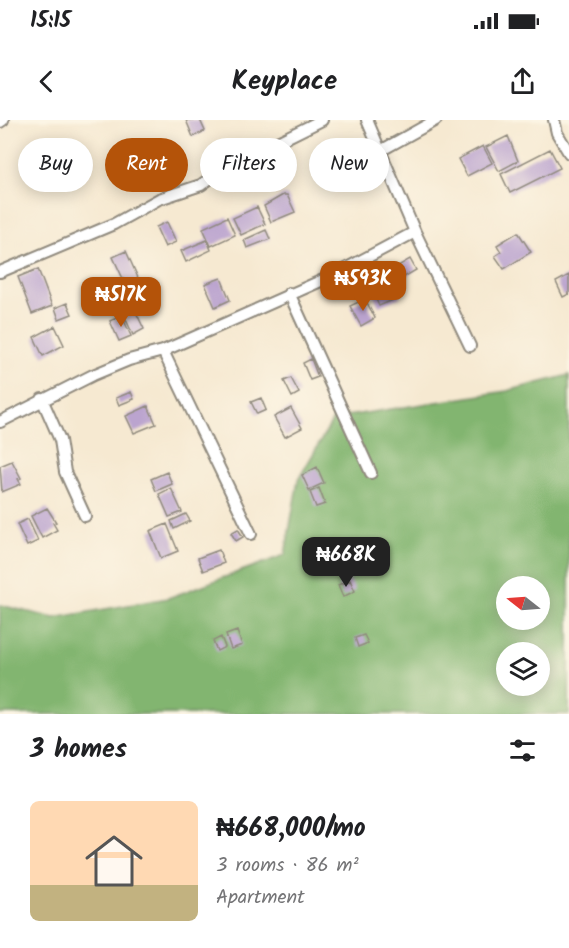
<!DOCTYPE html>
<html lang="en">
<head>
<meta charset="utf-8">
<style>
  :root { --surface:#fff; --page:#f2f2f2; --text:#202124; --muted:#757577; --line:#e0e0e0; --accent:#b45309 }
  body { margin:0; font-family:Kalam,sans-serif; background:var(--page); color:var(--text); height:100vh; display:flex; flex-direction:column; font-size:22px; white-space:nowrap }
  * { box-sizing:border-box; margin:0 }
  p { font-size:20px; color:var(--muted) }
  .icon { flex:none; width:33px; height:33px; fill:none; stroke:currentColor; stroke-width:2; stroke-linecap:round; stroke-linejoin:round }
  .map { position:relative; height:594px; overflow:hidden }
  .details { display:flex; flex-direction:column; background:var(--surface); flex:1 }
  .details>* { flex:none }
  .hud { position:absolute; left:18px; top:18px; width:534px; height:54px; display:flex; gap:12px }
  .needle { width:39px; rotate:287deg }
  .tools { position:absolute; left:496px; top:456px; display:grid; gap:12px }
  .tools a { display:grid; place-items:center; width:54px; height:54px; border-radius:50%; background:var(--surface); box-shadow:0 3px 15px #0003; font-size:30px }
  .price { position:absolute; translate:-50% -51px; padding:0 14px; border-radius:12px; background:var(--accent); color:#fff; font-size:20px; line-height:39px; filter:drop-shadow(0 2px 3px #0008) }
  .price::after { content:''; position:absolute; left:50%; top:36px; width:18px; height:14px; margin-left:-9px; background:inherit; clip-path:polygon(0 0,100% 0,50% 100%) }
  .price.current { background:#222; color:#fff }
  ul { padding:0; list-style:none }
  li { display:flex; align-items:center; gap:18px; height:150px; padding:0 30px }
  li+li { border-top:2px solid var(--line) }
  li span { display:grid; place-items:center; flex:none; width:168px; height:120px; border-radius:9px; color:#555 }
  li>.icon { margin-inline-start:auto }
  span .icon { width:72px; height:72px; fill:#fffc; stroke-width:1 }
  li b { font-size:26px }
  h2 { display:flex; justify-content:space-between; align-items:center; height:72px; padding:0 30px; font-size:26px }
  .pill { padding:0 21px; border-radius:27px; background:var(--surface); box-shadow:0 3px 15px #0003; font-size:21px; line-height:54px }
  .pill.current { background:var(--accent); color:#fff }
  .status { display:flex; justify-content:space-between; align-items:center; height:42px; padding:0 30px; background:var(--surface); direction:ltr }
  .status svg { height:16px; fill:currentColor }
  header { display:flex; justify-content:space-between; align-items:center; height:78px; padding:0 30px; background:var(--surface); font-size:27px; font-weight:700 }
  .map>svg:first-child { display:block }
  .forest { fill:#82b570; stroke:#56704e; stroke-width:1.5; fill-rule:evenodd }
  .building { fill:#bba4cf }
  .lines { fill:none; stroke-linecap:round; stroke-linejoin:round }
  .minor-casing { stroke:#908a7e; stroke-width:14 }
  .minor { stroke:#fff; stroke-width:10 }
</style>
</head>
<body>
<div class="status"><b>15:15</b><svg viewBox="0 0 49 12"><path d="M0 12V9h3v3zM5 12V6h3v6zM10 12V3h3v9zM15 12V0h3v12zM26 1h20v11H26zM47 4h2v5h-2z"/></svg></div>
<header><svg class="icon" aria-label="back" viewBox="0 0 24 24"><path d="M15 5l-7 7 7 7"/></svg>Keyplace<svg class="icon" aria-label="share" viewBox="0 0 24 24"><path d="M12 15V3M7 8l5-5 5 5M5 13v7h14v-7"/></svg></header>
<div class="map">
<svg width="569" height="594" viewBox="0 0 569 594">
  <rect width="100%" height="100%" fill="#fcf5e5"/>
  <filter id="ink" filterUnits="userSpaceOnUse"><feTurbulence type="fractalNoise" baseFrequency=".0167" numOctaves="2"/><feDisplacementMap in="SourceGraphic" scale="12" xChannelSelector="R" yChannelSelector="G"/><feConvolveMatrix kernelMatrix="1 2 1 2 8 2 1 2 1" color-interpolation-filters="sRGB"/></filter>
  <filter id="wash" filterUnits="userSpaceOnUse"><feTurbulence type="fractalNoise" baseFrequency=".008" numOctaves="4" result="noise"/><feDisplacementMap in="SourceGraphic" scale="24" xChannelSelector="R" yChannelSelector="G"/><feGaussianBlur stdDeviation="1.35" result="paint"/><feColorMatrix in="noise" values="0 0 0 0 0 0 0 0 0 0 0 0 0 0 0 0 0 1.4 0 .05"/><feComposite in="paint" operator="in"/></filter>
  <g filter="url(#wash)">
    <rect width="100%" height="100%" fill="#f6e9d1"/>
    <path class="forest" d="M569,255V594H0V485L54,498L168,478L285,435L298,360L334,298L507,271ZM507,466H540V500H507ZM507,532H540V566H507Z"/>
    <g id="blocks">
      <path class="building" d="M186,0H200L205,11L193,17Z
        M508,16L518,41L499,51L486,27Z
        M483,26L492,43L467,56L458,39Z
        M550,29L560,48L510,73L501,54Z
        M238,53L242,61L232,65L229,57Z
        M283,75H287L295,92L271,102L264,86Z
        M257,87L265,104L241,115L233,98Z
        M227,97L235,115L211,126L203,108Z
        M167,102L176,122L165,127L156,107Z
        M266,110L270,119L247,128L244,120Z
        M518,112L531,132L504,149L495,136L501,132L497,125Z
        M207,120L211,130L186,142L181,131Z
        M126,131L139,160L126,165L113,137Z
        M410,139L416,150L387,167L381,156Z
        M372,144L382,168L370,173L360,149Z
        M38,149L52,186L32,194L18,157Z
        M569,155V174L563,177L556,162Z
        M221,158L230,180L215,187L205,164Z
        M396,166L400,177L379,186L374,175Z
        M365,179L375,198L361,206L350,186Z
        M67,183L72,194L59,199L55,188Z
        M135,190L144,209L133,215L124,195Z
        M122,196L131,216L119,221L110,201Z
        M55,206L64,225L43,236L34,217Z
        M311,239L318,257L310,260L303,243Z
        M291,258L299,273L292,277L284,261Z
        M131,272L134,279L119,285L116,278Z
        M261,278L266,290L257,294L251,282Z
        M148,286L156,304L134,313L126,296Z
        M291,288L302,308L285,317L274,297Z
        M12,341L21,358L18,359L21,364L2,372L0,346Z
        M317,347L324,363L309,370L302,355Z
        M167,352L172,364L156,371L151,359Z
        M171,368L182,392L169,397L159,374Z
        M319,368L325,384L316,387L310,372Z
        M47,388L56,402L53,403L57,410L42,418L31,396Z
        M186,394L190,401L174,409L171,401Z
        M28,399L38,421L27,426L17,404Z
        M167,404L178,431L161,438L150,411Z
        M238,409L243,417L236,421L231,413Z
        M219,430L224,443L203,451L198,438Z
        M338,434L343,447L326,455L320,441Z
        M350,460L355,471L343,477L338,465Z
        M237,511L242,525L231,529L226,515Z
        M364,515L368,523L358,527L355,518Z
        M221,517L225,527L217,531L213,521Z"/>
    </g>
  </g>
  <g filter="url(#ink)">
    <use href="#blocks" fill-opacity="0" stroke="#908a7e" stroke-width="1.5"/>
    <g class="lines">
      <defs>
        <path id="minor" d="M367,0L415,112L470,226
          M554,0L557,13L569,33
          M0,2L3,0
          M382,30L436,0
          M0,152L114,104L159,79L201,65L223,49L322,0
          M289,173L371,353
          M163,231L251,414
          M42,279L60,320L65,352L85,396
          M0,302L93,255L129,240L163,231L332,156L415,112"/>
      </defs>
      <use href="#minor" class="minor-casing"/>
      <use href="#minor" class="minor"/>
    </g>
  </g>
</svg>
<div class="tools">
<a><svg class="needle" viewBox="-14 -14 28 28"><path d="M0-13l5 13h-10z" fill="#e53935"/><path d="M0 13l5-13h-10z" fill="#757577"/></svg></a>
<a><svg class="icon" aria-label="layers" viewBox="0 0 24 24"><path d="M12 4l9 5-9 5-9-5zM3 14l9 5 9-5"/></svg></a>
</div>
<b class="price" style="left:363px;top:192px">₦593K</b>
<b class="price" style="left:121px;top:208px">₦517K</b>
<b class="price current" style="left:346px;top:468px">₦668K</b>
<div class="hud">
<a class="pill">Buy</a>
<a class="pill current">Rent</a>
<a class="pill">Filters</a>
<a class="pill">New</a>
</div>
</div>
<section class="details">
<h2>3 homes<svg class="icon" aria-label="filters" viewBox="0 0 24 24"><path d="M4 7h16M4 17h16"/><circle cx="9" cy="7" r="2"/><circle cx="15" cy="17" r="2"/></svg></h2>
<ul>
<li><span style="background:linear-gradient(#ffd9b3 70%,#c2b280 0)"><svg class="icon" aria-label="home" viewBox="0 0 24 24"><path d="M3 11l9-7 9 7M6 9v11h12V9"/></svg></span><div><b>₦668,000/mo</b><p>3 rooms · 86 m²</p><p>Apartment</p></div></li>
</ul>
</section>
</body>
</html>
